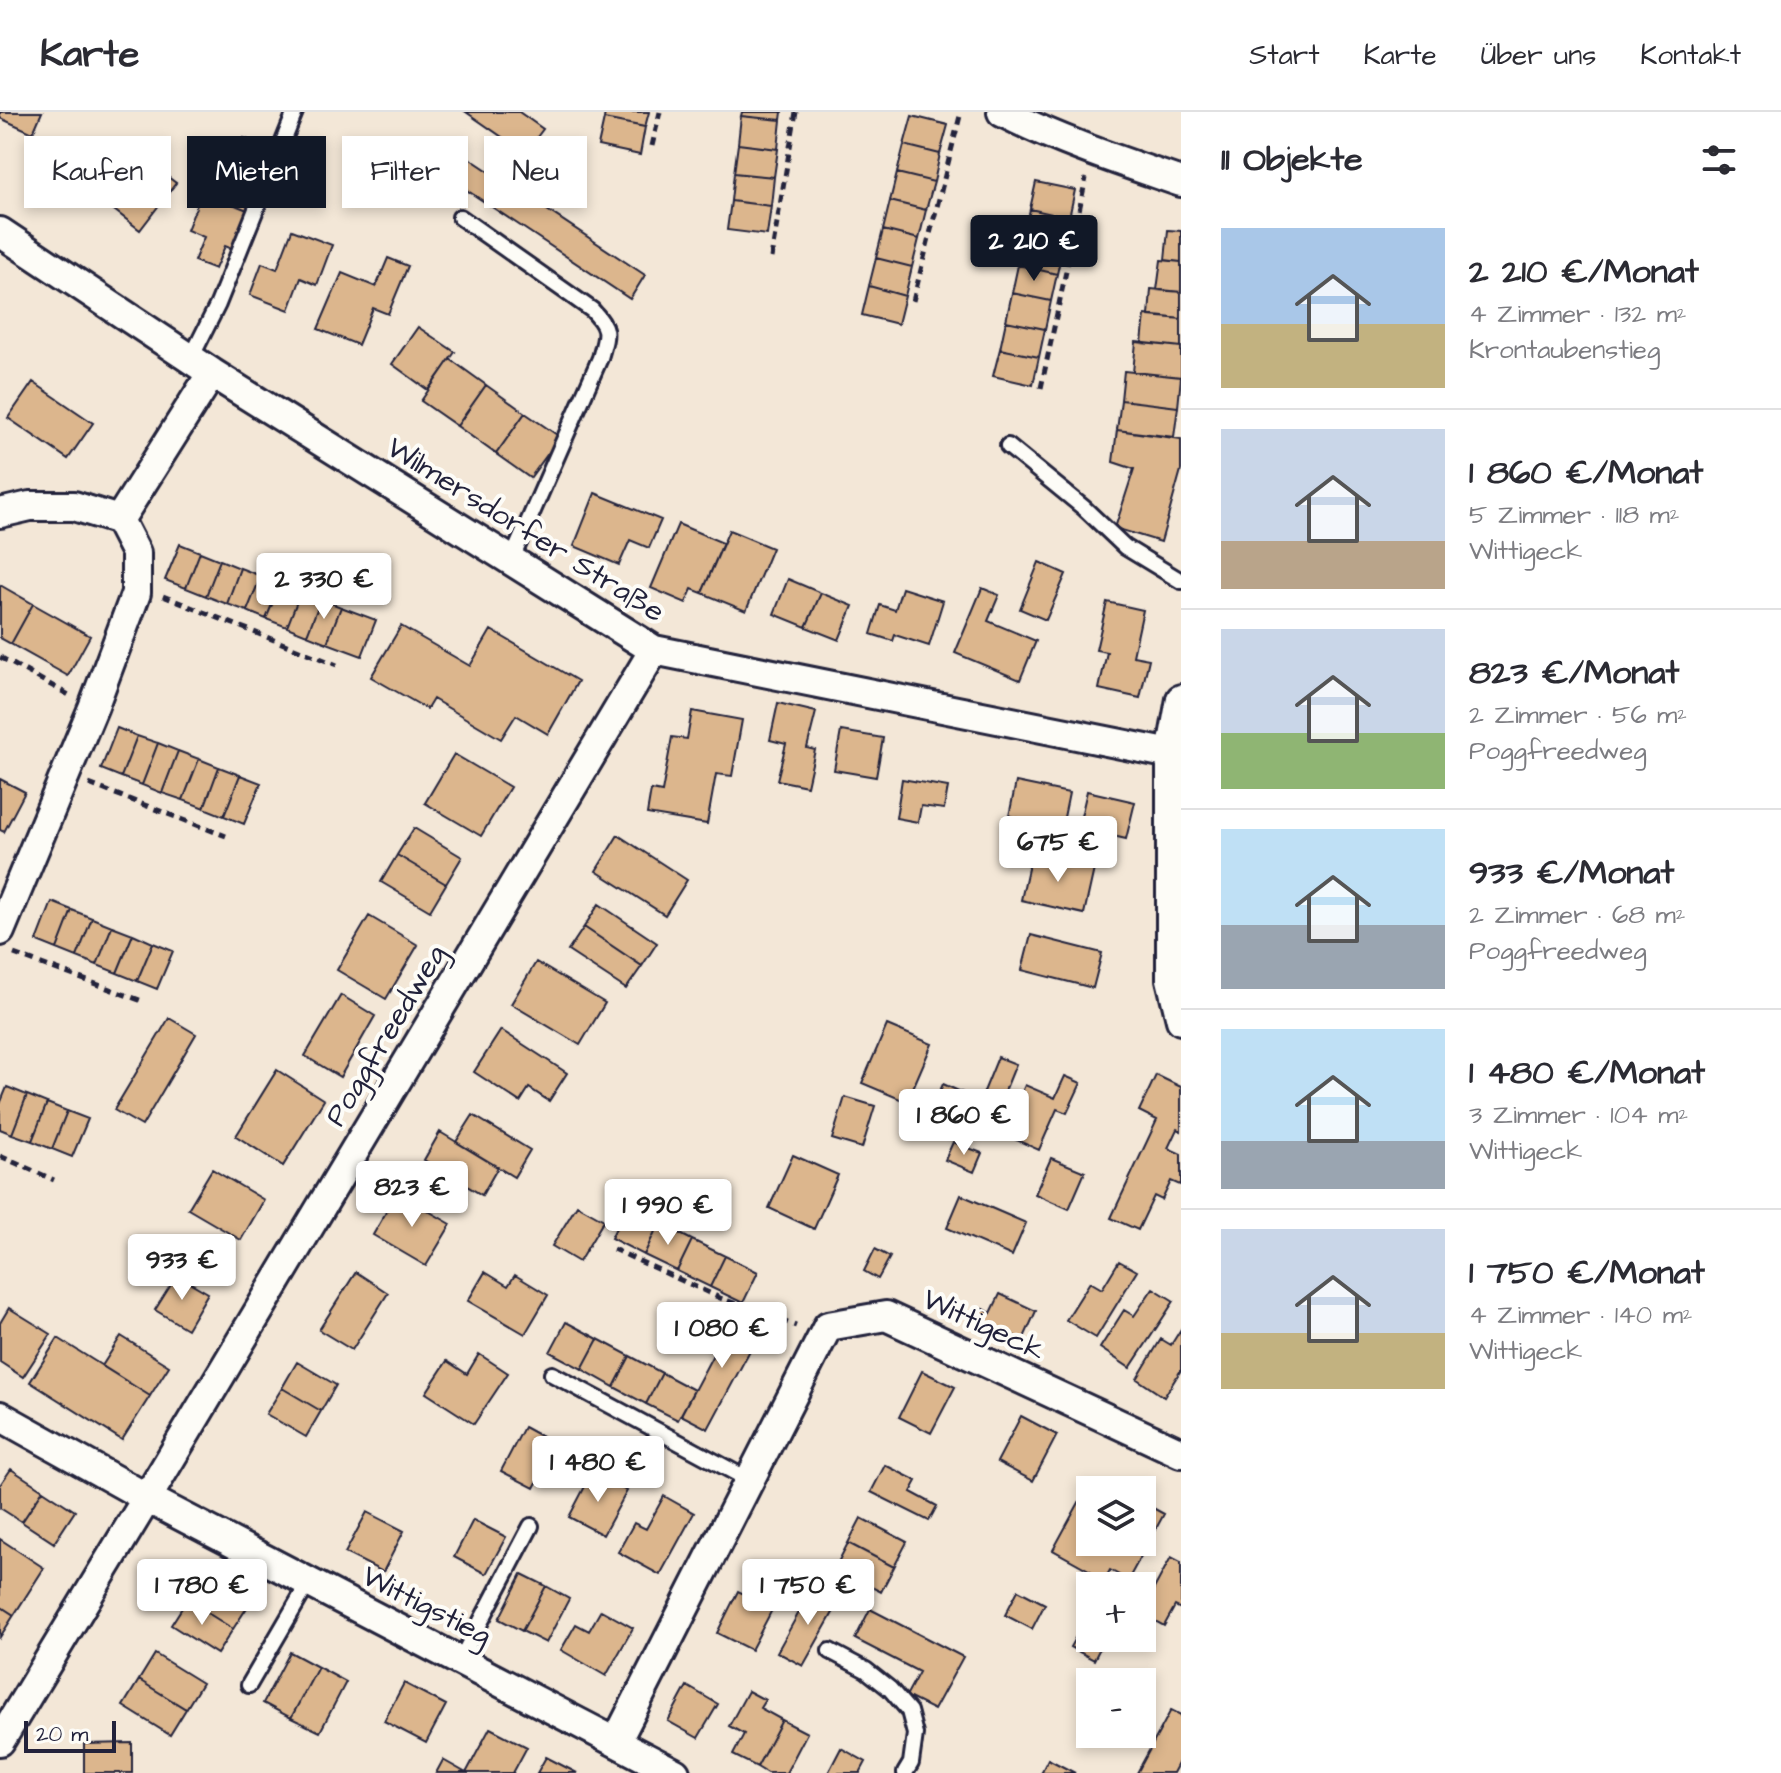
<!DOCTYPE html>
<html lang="de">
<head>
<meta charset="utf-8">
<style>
  :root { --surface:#fff; --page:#f7f7f7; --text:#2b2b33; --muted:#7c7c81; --line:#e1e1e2; --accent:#111827 }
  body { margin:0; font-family:"Architects Daughter",sans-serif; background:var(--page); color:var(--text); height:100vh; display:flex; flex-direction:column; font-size:30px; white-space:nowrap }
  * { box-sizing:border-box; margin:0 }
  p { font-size:26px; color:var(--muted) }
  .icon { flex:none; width:44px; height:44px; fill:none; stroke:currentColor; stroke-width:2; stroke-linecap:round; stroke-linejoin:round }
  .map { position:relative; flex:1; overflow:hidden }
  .details { display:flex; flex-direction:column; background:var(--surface); width:600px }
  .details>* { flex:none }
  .hud { position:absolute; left:24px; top:24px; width:760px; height:72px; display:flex; gap:16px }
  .tools { position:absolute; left:1076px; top:1364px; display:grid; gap:16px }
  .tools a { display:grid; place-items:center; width:80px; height:80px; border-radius:0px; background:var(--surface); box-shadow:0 4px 12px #0003; font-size:40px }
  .scale { position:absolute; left:24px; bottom:20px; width:92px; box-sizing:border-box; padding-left:8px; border:4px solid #22223b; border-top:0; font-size:22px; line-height:28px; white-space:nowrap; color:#22223b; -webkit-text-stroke:6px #fdfcf7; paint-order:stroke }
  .price { position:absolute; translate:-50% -68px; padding:0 18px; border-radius:8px; background:#fff; color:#222; font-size:26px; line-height:52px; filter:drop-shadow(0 2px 4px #0008) }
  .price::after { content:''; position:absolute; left:50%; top:48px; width:24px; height:18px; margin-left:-12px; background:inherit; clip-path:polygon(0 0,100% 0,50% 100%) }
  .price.active { background:var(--accent); color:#fff }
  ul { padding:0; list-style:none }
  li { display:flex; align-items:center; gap:24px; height:200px; padding:0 40px }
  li+li { border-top:2px solid var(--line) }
  li span { display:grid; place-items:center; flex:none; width:224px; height:160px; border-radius:0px; color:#555 }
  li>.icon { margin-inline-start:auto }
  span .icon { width:96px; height:96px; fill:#fffc; stroke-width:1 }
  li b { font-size:34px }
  h2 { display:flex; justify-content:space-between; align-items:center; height:96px; padding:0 40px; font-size:34px }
  .tag { padding:0 28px; border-radius:0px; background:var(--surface); box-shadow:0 4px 12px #0003; font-size:28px; line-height:72px }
  .tag.active { background:var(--accent); color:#fff }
  header { display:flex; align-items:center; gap:48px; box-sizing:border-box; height:112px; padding:0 40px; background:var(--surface); border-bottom:2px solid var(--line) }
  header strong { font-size:38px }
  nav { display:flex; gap:44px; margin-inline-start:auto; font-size:28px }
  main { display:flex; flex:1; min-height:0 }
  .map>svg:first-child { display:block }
  .building { fill:#dcb68d; stroke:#22223b; stroke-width:2 }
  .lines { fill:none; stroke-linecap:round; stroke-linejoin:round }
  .service-casing { stroke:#22223b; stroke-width:20 }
  .minor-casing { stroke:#22223b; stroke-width:34 }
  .path { stroke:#22223b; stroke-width:5; stroke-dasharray:8 6; stroke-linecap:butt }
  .service { stroke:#fdfcf7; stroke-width:14 }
  .minor { stroke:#fdfcf7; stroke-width:28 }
  .labels { text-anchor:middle; stroke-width:8; stroke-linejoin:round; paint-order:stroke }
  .street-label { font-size:30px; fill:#22223b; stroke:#fdfcf7 }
</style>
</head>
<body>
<header>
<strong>Karte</strong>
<nav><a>Start</a><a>Karte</a><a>Über uns</a><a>Kontakt</a></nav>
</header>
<main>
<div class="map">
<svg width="1181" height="1661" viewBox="0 0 1181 1661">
  <rect width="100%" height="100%" fill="#f3e7d7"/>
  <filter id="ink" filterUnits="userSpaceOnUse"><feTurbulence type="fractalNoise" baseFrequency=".0125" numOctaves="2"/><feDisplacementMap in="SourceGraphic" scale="16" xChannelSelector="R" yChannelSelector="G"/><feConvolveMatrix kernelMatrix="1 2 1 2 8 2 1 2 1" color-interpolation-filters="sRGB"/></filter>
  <g filter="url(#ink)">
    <path class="building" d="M0,0H42L33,21L0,6Z
      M466,0H519L543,17L525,41Z
      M605,0H649L645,15L604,7Z
      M742,0H782L781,8L741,4Z
      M741,4L781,8L778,37L738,32Z
      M912,4L948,13L940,42L904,33Z
      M604,7L645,15L640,43L598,34Z
      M244,26L265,35L257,56L265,59L250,99L202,80L217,42L235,48Z
      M738,32L778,37L774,65L734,61Z
      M904,33L940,42L934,70L897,61Z
      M460,40L645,163L630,187L444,63Z
      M140,44L176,71L140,118L105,91Z
      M734,61L774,65L771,94L731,89Z
      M897,61L934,70L926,98L890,89Z
      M1036,70L1075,78L1069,106L1030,97Z
      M202,80L250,99L235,138L225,134L215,157L194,149L204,125L187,118Z
      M731,89L771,94L767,123L727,118Z
      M890,89L926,98L919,127L883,118Z
      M1030,97L1069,106L1063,134L1024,125Z
      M292,118L332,133L317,173L301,166L289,198L250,183L262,151L277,157Z
      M883,118L919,127L912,155L876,146Z
      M1168,118L1181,119V150L1165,148Z
      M1024,125L1063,134L1057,162L1018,153Z
      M388,146L408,154L388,202L373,196L358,233L318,217L342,161L376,175Z
      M876,146L912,155L905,184L869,174Z
      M1161,148L1181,150V180L1157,178Z
      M1018,153L1057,162L1051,189L1012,181Z
      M869,174L905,184L898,212L862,203Z
      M1151,177L1181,180V207L1149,204Z
      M1012,181L1051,189L1045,217L1006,209Z
      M1145,203L1181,207V235L1142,231Z
      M1006,209L1045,217L1039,245L1000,237Z
      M418,215L455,240L428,278L392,252Z
      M1136,230L1181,235V265L1133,260Z
      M1000,237L1039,245L1033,273L993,264Z
      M450,247L486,273L457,314L421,289Z
      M1124,259L1181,265L1178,295L1121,288Z
      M33,270L93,311L68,347L8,306Z
      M486,273L525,301L496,342L457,314Z
      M1121,288L1178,295L1174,325L1117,318Z
      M525,301L560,325L530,366L496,342Z
      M1117,318L1181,327V358L1161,430L1115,416L1134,357L1113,350Z
      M595,381L661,408L649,436L630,428L619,453L574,434Z
      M678,412L723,431L702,481L692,477L686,491L651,476Z
      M729,418L772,436L746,499L702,481Z
      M180,432L200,440L186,476L165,468Z
      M200,440L220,448L206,484L186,476Z
      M220,448L240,456L227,492L206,484Z
      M1039,450L1066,462L1046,508L1020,497Z
      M240,456L261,464L247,499L227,492Z
      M261,464L281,471L266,507L247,499Z
      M788,467L821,481L806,515L774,502Z
      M281,471L301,479L287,515L266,507Z
      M0,473L33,492L11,532L0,526Z
      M902,476L943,489L929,534L895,523L893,529L871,522L880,493L895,498Z
      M982,476L999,483L988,509L1036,529L1020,568L955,541Z
      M301,479L321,487L307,523L287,515Z
      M821,481L853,494L839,528L806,515Z
      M321,487L341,495L327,531L307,523Z
      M1107,490L1143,498L1133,544L1149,547L1140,586L1099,577L1107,540L1096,538Z
      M33,492L90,524L68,564L11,532Z
      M341,495L376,508L362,544L327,531Z
      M401,514L470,554L491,518L578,569L548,622L516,603L501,627L433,587L427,597L371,565Z
      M778,591L816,600L807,636L815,638L807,674L777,668L786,632L770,628Z
      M692,599L742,608L732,664L716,662L707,712L647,702L651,678L662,680L672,625L687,627Z
      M117,616L137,624L121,665L101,657Z
      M841,619L883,626L876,665L834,658Z
      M137,624L158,631L142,673L121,665Z
      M158,631L178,639L162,681L142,673Z
      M178,639L199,647L183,688L162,681Z
      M454,642L510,675L481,724L425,691Z
      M199,647L219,655L204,696L183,688Z
      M219,655L240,663L224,704L204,696Z
      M240,663L261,671L244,712L224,704Z
      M0,667L25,680L4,720L0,718Z
      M902,667L948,675L944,697L921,694L918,710L896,706Z
      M1016,670L1069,681L1062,715L1009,704Z
      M1087,679L1135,690L1126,727L1100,721L1097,735L1075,730Z
      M414,716L462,745L446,772L397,743Z
      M618,723L687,768L665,803L596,759Z
      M397,743L446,772L430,799L381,770Z
      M1031,743L1094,757L1084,802L1021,788Z
      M52,790L72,798L57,837L37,829Z
      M599,792L657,831L642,854L584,815Z
      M72,798L92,806L77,845L57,837Z
      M369,804L418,833L386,887L337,858Z
      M92,806L112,814L97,853L77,845Z
      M112,814L133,822L117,861L97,853Z
      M584,815L642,854L626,877L568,839Z
      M133,822L153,831L137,869L117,861Z
      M1031,823L1102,841L1093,876L1022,858Z
      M153,831L173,839L157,877L137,869Z
      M536,850L605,891L580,933L511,892Z
      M341,883L375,904L340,965L305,944Z
      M169,906L196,922L142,1014L114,998Z
      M887,913L932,932L907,990L862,971Z
      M501,918L567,961L549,989L529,976L520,990L474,960Z
      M998,945L1016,952L1001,989L983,982Z
      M277,958L324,988L283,1054L236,1024Z
      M1156,963L1181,975V1019L1177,1017L1168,1036L1181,1042V1071L1180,1073L1171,1069L1162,1088L1154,1084L1138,1118L1111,1106L1157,1008L1139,999Z
      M1065,964L1081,971L1067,1001L1057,997L1039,1038L1003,1022L1025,973L1055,986Z
      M943,972L997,996L985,1022L931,999Z
      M7,975L27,983L12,1022L0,1017V992Z
      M27,983L47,991L32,1029L12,1022Z
      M845,985L875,994L862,1036L832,1027Z
      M47,991L67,999L52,1037L32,1029Z
      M67,999L88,1007L72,1045L52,1037Z
      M473,1003L530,1038L514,1065L456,1030Z
      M440,1020L498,1055L482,1083L424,1048Z
      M953,1030L982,1041L974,1060L945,1048Z
      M793,1043L838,1063L814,1117L769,1096Z
      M1051,1046L1085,1060L1069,1097L1035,1082Z
      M212,1057L264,1088L241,1128L188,1097Z
      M397,1081L451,1112L426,1154L373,1123Z
      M961,1083L1026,1111L1012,1144L947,1116Z
      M577,1093L604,1108L579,1150L552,1134Z
      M626,1095L659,1111L644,1143L611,1126Z
      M659,1111L692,1128L677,1159L644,1143Z
      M692,1128L725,1144L710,1175L677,1159Z
      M875,1137L890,1145L878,1167L864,1159Z
      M725,1144L758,1160L743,1191L710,1175Z
      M1119,1149L1137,1159L1096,1226L1066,1208L1090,1170L1102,1177Z
      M356,1160L388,1181L352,1238L319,1218Z
      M485,1160L508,1174L515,1163L548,1183L525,1222L468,1189Z
      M177,1163L208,1181L187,1217L155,1198Z
      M1153,1176L1174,1189L1130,1256L1100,1236L1124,1198L1134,1204Z
      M1000,1182L1036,1199L1023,1228L977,1207L982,1196L991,1201Z
      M9,1196L51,1222L23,1265L0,1250V1211Z
      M736,1199L763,1214L708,1317L681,1303Z
      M566,1210L598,1227L582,1257L550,1240Z
      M1181,1217V1258L1164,1285L1137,1267L1161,1227L1171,1233Z
      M121,1224L169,1254L150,1284L102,1254Z
      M58,1226L150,1284L122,1328L30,1270Z
      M598,1227L630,1244L614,1275L582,1257Z
      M479,1242L508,1261L474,1312L426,1281L447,1249L467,1262Z
      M630,1244L662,1261L646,1292L614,1275Z
      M297,1250L336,1273L321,1299L282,1276Z
      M922,1259L955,1275L931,1321L899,1305Z
      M662,1261L694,1278L678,1308L646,1292Z
      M282,1276L321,1299L306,1325L266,1302Z
      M1021,1304L1057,1323L1033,1369L997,1350Z
      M524,1315L557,1333L534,1376L501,1359Z
      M885,1353L917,1369L911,1380L937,1394L929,1409L871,1380Z
      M11,1357L43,1378L22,1410L0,1396V1373Z
      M592,1361L627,1379L603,1423L569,1405Z
      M1088,1374L1096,1378H1090V1430H1142V1390L1164,1402L1128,1468L1110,1458L1105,1467L1053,1438Z
      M43,1378L75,1399L54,1431L22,1410Z
      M664,1384L694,1401L660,1463L618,1440L634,1411L646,1417Z
      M367,1400L404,1419L383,1460L345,1441Z
      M861,1406L907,1430L894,1455L848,1431Z
      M473,1408L506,1425L486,1462L454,1445Z
      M0,1427L44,1456L14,1503L0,1494Z
      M848,1431L894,1455L881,1480L835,1456Z
      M1171,1445L1181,1450V1497L1175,1494L1164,1514L1142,1502V1499Z
      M204,1462L250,1491L233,1517L187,1488Z
      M522,1462L546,1474L522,1519L499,1507Z
      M759,1462L784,1475L751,1538L717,1521L738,1479L748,1484Z
      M546,1474L569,1487L546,1531L522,1519Z
      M813,1475L839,1490L803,1554L777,1540Z
      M1018,1478L1045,1492L1032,1517L1005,1503Z
      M187,1488L233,1517L217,1542L171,1513Z
      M0,1494L14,1503L0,1525Z
      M870,1497L963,1545L934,1598L906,1584L919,1560L855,1527Z
      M601,1498L633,1516L606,1564L561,1538L576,1512L589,1519Z
      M1089,1501L1090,1526H1105L1094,1548L1070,1535Z
      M290,1540L318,1555L291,1606L263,1591Z
      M155,1542L202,1571L186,1597L139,1568Z
      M318,1555L346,1570L320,1620L291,1606Z
      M139,1568L186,1597L170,1623L123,1594Z
      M404,1571L446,1593L426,1631L384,1609Z
      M687,1574L718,1592L698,1626L668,1609Z
      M748,1579L765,1588L760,1596L782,1608L757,1655L733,1643L744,1622L729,1614Z
      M1171,1598L1181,1603V1646L1173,1661H1137Z
      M782,1608L807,1621L786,1661H767L757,1655Z
      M490,1616L527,1635L513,1661H466Z
      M132,1631V1661H84V1632Z
      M841,1636L866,1650L860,1661H828Z
      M546,1645L577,1661H537Z
      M1048,1647L1075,1661H1041Z
      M443,1648L466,1661H436Z"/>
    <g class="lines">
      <defs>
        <path id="service" d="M460,105L592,198C610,217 607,221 600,246L511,449
          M191,246L218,192L295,0
          M1008,334L1084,396L1125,435L1181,469
          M552,1262L749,1368
          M830,1539L866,1558L890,1577L909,1599L915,1622L911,1651L905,1661
          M460,1549L531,1414
          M249,1573L309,1470"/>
        <path id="minor" d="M1002,0C1059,29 1120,49 1181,70
          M0,120L212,261L654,538L1171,642
          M0,401L30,394H74L119,408L136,441V481L93,596L0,819
          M119,408L212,261
          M1181,587L1171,642V867L1181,908
          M0,1304L147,1386L675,1661
          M0,1629L147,1386L654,538
          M616,1630L828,1214L886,1204L1181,1341"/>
      </defs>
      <use href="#service" class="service-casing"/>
      <use href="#minor" class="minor-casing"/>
      <path class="path" d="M652,34L660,0
        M771,146L796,0
        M913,189L961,0
        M1041,276L1086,66
        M163,484L337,553
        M0,545L69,583
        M89,672L226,724
        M14,842L145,890
        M0,1044L54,1068
        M613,1137L720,1186L796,1214"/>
      <use href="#service" class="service"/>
      <use href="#minor" class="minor"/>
    </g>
  </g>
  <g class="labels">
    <g class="street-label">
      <text transform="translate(526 417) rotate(32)" y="10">Wilmersdorfer Straße</text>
      <text transform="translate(385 923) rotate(-59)" y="10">Poggfreedweg</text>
      <text transform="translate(984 1212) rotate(25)" y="10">Wittigeck</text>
      <text transform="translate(427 1493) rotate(27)" y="10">Wittigstieg</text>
    </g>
  </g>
</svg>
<div class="tools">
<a><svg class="icon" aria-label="layers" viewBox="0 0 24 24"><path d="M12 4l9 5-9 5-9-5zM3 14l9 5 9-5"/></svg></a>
<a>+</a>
<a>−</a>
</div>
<div class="scale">20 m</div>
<b class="price active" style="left:1034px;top:171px">2 210 €</b>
<b class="price" style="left:324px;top:509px">2 330 €</b>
<b class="price" style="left:1058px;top:772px">675 €</b>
<b class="price" style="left:964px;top:1045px">1 860 €</b>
<b class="price" style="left:412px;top:1117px">823 €</b>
<b class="price" style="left:668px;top:1135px">1 990 €</b>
<b class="price" style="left:182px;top:1190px">933 €</b>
<b class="price" style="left:722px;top:1258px">1 080 €</b>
<b class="price" style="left:598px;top:1392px">1 480 €</b>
<b class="price" style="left:202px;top:1515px">1 780 €</b>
<b class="price" style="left:808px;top:1515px">1 750 €</b>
<div class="hud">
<a class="tag">Kaufen</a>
<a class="tag active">Mieten</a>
<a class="tag">Filter</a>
<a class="tag">Neu</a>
</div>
</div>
<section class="details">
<h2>11 Objekte<svg class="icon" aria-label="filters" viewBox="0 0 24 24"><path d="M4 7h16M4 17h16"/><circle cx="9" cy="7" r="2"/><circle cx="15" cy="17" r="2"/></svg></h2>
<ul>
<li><span style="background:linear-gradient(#a9c7e8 60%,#c2b280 0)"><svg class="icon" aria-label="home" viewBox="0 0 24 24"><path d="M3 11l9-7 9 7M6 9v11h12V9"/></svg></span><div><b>2 210 €/Monat</b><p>4 Zimmer · 132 m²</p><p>Krontaubenstieg</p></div></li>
<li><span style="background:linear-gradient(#c9d6e8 70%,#b9a48a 0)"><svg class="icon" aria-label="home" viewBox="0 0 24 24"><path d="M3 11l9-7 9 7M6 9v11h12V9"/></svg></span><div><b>1 860 €/Monat</b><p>5 Zimmer · 118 m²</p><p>Wittigeck</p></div></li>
<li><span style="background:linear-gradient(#c9d6e8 65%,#8fb573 0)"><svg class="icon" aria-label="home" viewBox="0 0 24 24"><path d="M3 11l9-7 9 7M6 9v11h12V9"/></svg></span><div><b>823 €/Monat</b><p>2 Zimmer · 56 m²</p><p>Poggfreedweg</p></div></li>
<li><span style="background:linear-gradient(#bfe0f5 60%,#9aa5b1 0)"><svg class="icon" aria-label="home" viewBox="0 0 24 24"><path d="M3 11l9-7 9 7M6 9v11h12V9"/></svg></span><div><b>933 €/Monat</b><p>2 Zimmer · 68 m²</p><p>Poggfreedweg</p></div></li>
<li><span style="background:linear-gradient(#bfe0f5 70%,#9aa5b1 0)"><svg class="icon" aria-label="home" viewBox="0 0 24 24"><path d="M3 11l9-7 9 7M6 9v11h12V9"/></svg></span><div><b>1 480 €/Monat</b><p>3 Zimmer · 104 m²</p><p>Wittigeck</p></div></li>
<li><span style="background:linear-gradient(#c9d6e8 65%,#c2b280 0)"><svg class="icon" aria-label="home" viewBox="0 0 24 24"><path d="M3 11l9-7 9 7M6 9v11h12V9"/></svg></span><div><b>1 750 €/Monat</b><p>4 Zimmer · 140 m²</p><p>Wittigeck</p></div></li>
</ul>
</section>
</main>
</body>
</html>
